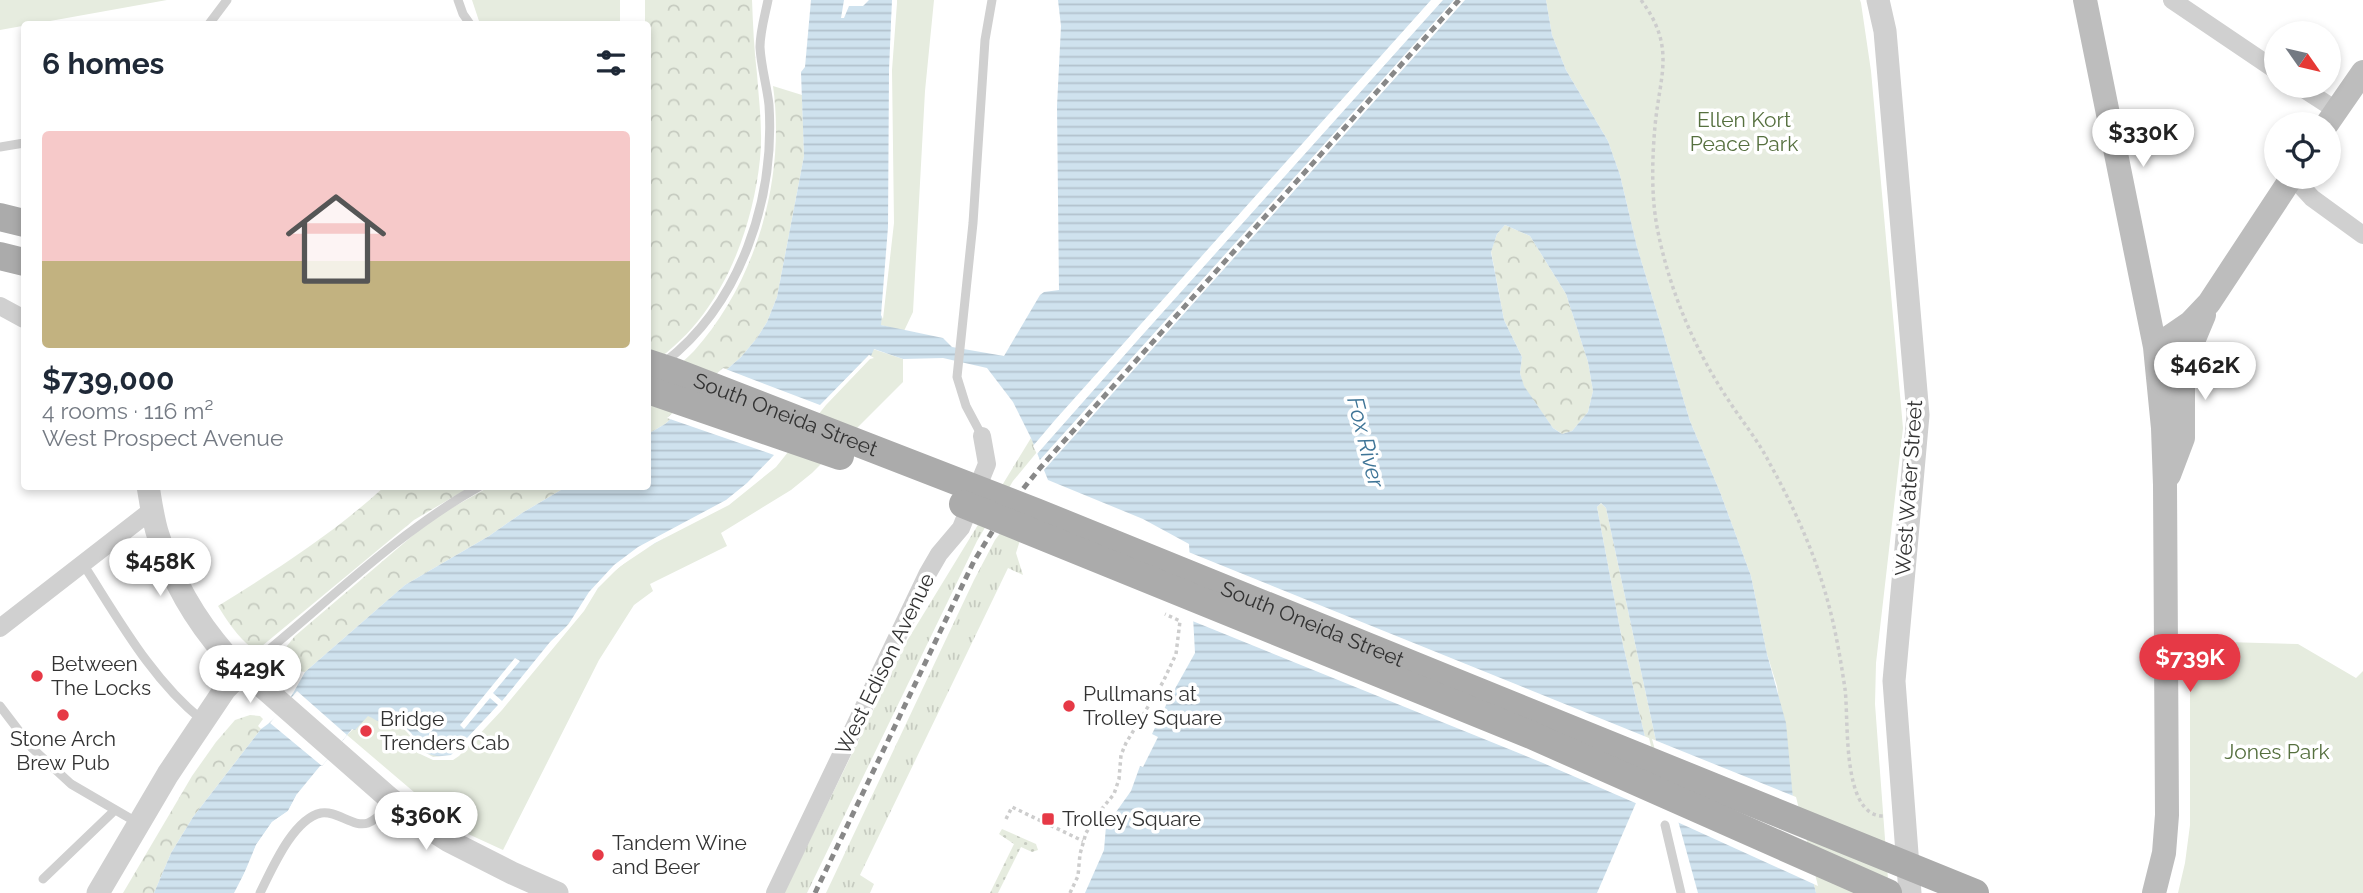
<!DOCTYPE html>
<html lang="en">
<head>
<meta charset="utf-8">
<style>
  :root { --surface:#fff; --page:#f2f2f3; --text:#1f2937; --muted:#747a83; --line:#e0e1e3; --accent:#e63946 }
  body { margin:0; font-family:Raleway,sans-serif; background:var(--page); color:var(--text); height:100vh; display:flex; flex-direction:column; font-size:26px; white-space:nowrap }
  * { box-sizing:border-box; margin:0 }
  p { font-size:23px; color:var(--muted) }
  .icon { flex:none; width:38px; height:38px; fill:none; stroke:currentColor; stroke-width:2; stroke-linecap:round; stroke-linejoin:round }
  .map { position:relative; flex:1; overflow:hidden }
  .details { position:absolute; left:21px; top:21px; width:630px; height:469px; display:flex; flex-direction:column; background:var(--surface); border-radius:7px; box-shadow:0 4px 10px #0003 }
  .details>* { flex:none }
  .needle { width:46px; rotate:124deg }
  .buttons { position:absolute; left:2264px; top:21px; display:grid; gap:14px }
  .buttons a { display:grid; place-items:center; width:77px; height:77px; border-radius:50%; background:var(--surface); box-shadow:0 4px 10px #0003; font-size:35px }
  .price { position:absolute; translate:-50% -60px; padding:0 16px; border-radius:24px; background:#fff; color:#222; font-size:23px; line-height:46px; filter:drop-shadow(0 2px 4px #0008) }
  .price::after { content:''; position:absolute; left:50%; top:42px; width:21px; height:16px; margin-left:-10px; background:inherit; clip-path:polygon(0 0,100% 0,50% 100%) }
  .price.current { background:var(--accent); color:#fff }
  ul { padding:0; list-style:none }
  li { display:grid; align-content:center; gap:14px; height:371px; padding:0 21px }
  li+li { border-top:2px solid var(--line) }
  li span { display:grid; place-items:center; height:217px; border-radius:7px; color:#555 }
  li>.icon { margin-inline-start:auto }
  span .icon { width:126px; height:126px; fill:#fffc; stroke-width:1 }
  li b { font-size:30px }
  h2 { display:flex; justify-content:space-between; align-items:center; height:84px; padding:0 21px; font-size:30px }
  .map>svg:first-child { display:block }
  .grass { fill:url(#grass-tufts) }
  .forest { fill:url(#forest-crowns) }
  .park { fill:#e6ecdf }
  .garden { fill:url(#garden-dots) }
  .water { fill:url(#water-rules); fill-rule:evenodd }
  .pier { fill:#fff }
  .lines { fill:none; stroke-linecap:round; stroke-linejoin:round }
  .path { stroke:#cdcdcd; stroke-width:3.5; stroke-dasharray:3.5 3.5; stroke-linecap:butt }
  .service { stroke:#d0d0d0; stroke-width:9 }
  .minor { stroke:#d0d0d0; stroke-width:18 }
  .tertiary { stroke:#d0d0d0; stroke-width:23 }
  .secondary { stroke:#bdbdbd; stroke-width:24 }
  .primary { stroke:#ababab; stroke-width:28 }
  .rail { stroke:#888; stroke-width:5; stroke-dasharray:7 5; stroke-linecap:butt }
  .primary-bridge { stroke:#ababab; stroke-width:28 }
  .poi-dot { fill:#e63946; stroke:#fff; stroke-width:2.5 }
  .labels { text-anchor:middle; stroke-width:7; stroke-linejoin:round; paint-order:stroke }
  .park-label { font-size:21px; fill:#56703f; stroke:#fff }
  .street-label { font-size:21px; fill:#333; stroke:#fff }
  .poi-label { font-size:21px; fill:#333; stroke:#fff; text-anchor:start }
  .water-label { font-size:23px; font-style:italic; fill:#3f7597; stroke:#fff }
</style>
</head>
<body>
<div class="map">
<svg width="2363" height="893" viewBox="0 0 2363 893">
  <defs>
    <pattern id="grass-tufts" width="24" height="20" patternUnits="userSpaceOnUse" patternTransform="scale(1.75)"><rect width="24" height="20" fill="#e6ecdf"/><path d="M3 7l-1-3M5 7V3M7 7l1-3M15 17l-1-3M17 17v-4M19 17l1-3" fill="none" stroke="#c6cbc0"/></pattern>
    <pattern id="forest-crowns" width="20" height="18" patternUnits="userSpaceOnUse" patternTransform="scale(1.75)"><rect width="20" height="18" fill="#e6ecdf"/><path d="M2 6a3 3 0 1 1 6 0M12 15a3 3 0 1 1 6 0" fill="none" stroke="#c6cbc0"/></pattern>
    <pattern id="garden-dots" width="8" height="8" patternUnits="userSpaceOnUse" patternTransform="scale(1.75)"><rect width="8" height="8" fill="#e6ecdf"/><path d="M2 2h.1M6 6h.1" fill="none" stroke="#c6cbc0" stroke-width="1.8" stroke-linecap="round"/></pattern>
    <pattern id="water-rules" width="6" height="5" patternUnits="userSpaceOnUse" patternTransform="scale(1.75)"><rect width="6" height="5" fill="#cfe2ee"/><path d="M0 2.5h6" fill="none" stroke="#b2c2cd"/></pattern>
  </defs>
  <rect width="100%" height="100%" fill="#fff"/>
  <path class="grass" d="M1031,438L1037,452L1013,481L977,541L807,893H784L907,641Z
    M1010,520L1022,534L1016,553L1023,575L1008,568L860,875L874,884L870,893H826L974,580L995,540Z"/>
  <path class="forest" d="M645,0H752C753,25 754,50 757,74C759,102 763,131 760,159C754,216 734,276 698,321C684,339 665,354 648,368V24H645Z
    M773,86L802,95L804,156L777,297L767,322L757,338L741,357L665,424L648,434V388C663,376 681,365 694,351C756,282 786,178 773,86Z
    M1505,225L1530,236L1566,294L1588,362L1593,391L1588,412L1572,431L1562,434L1553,428L1523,386L1520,373L1522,357L1504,320L1491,251L1497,234Z
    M384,487H470L414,520L262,646L252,648C237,636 228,622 218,606C276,570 334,533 384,487Z
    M489,487H566L522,513L489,536L405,585L305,672L293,670L284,663L276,668L274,662L295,636L418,531L441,514Z
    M1601,503L1606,508L1656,741L1652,766L1623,645L1597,507Z
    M250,715L260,716L263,719L258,726L261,729L193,817L171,853L154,893H123L192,776L216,742L235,720Z"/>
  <path class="park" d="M0,0H167L0,30Z
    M472,0H620V24H480Z
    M894,0H934L925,91L913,312L904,331L881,325Z
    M1546,0H1860L1861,3L1871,71L1903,428L1876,663L1875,704L1889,893H1816L1793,799L1777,686L1767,654L1751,576L1720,492L1690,421L1637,247L1620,175L1608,141L1566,70L1552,35Z
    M873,349L903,359V382L812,473L791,490L721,533L727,546L650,584L653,591L634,605L599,660L503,850L466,833L448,821L347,735L368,715C397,731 400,716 419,749L596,586L823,403Z
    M2190,641L2298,644L2356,678L2363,671V893H2178L2185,863L2190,825Z"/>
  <path class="garden" d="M1002,829L1036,844L1038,850L1032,852L1021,847L998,893H990L1014,844L999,834Z"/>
  <path class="water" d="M811,0H844L841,18H844L849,6H863L869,0H894L891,22V223L881,325L943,338L952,347L1004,356L1040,295L1044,292L1059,290L1057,106L1061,26L1058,0H1546L1552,35L1566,70L1608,141L1620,175L1637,247L1690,421L1720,492L1751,576L1767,654L1786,723L1793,799L1816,893H1698L1656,741L1606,508L1601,503L1597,507L1623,645L1652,766L1597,893H1085L1104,850L1106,826L1131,791L1140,766L1143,767L1158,737L1152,734L1167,703L1195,653L1189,544L1143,519L1048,480L1031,438L1013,402L987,368L943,358L903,359L874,349L871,356L869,355L823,403L777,462L727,502L617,565L499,708L453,757C406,757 427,738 400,725C394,723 389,725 383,723C378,722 373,718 368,716L355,730L352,729L322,766H320L297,794L288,811L272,822L256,845L236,893H154L171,853L193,817L261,729C283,715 293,693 305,672L405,585L489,536L522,513L566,487L648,486V434L665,424L741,357L757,338L767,322L777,297L804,156L801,72L805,67ZM1505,225L1530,236L1566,294L1588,362L1593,391L1588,412L1572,431L1562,434L1553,428L1524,386L1520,373L1522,357L1504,320L1491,252L1497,234Z"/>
  <path class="pier" d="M892,0H897V3L892,70L894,223L883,319L881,315L888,227L889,70Z
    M1431,0H1443L1137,341L1037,454L1033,446L1055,420Z
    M1454,0H1465L1043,471L1039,461Z
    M869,355L874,358L870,359L826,405L776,467L729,505L655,543L619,567L598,588L584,611L502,710L459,756L453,760H433L418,753L419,749L433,757L451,755L498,705L490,698L464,729L460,725L515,658L520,661L493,693L502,701L550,642L568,625L589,592L614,565L638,547L726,500L747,483L774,455L667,418L723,368L820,405Z
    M1186,551L1649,738L1656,766L1640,805L1543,763L1190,620Z
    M297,691L347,735L322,766L270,723Z
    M1652,739L1796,797L1818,886L1675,821Z
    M297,794L300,798L291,813L274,824L259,846L239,893H234L250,862L256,845L272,822L288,811Z"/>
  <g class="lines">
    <path class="path" d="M1641,0C1676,47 1660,74 1655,126C1652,160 1651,199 1658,232C1670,291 1694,348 1727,398C1741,420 1758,440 1770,464C1795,509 1816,556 1829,606C1836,632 1841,662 1845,689C1849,718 1841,816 1883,816
      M1006,819L1012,807L1083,841
      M1070,893L1078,876L1080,854L1086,833L1096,816L1114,794L1119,779L1121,755L1126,743L1163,682L1176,654L1180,621L1165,614"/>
    <path class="service" d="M458,0L463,14L470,24
      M209,24L227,0
      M0,147L24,143
      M665,362C741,303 775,199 769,105C767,86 761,67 760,47C760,32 765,15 768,0
      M982,436L966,406L957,377L973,223L985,40L992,0
      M83,564C118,618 151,679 202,720
      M244,670C322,608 393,535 480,486
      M0,706L32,748L71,784L138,823
      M1665,825L1681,893
      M43,879L115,810
      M260,893C272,869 293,819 321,813C337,810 353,828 368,823C377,820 386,809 393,803"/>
    <path class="minor" d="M2172,0L2277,71
      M2299,86L2336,110
      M2293,177L2312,198L2363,235
      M0,306L24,319
      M0,628L152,510
      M775,893L928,573L939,554L961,528L987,464L982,436"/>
    <path class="tertiary" d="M1878,0L1885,31L1918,415L1894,681L1910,893
      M148,486C151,503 153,520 158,535C172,580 195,620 226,655L389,798L427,827L449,841L512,873L557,893
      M98,893L168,774L225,689L243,671"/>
    <path class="secondary" d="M2085,0L2155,347L2163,428L2165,485L2167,815L2164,853L2154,893
      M2327,124L2363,72
      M2155,347L2190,323L2209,303L2292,177
      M2169,475L2183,438V373L2186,358L2204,315"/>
    <path class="primary" d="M0,217L24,223
      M0,256L24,262"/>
    <path class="rail" d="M815,893L974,561L1005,511L1040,468L1459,0"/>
    <g class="primary-bridge">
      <path id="s1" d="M648,363L675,372L1036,512L1975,893"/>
      <path d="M648,390L840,456"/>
      <path d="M963,504L1531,735L1888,893"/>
    </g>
  </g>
  <g class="poi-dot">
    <circle cx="37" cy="676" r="7"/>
    <circle cx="1069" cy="706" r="7"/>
    <circle cx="63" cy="715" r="7"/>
    <circle cx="366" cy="731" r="7"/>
    <rect x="1041" y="812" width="14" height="14" rx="3.5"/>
    <circle cx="598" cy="855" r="7"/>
  </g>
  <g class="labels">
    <g class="park-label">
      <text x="1744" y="127">Ellen Kort<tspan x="1744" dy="24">Peace Park</tspan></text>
      <text x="2277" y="759">Jones Park</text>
    </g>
    <g class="street-label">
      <text dy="7" stroke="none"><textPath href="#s1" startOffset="147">South Oneida Street</textPath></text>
      <text transform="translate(1909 488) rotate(-86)" y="7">West Water Street</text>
      <text dy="7" stroke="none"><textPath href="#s1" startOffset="714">South Oneida Street</textPath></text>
      <text transform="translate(885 664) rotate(-64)" y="7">West Edison Avenue</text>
    </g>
    <g class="poi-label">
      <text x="51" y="671">Between<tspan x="51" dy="24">The Locks</tspan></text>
      <text x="1083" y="701">Pullmans at<tspan x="1083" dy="24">Trolley Square</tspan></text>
      <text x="380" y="726">Bridge<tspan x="380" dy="24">Trenders Cab</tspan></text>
      <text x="63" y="746" text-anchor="middle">Stone Arch<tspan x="63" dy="24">Brew Pub</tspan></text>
      <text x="1062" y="826">Trolley Square</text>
      <text x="612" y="850">Tandem Wine<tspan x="612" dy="24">and Beer</tspan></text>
    </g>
    <g class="water-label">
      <text transform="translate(1366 442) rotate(76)" y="8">Fox River</text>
    </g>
  </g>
</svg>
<div class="buttons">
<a><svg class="needle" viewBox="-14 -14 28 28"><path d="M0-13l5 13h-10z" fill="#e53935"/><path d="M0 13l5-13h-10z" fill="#747a83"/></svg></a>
<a><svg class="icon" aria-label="locate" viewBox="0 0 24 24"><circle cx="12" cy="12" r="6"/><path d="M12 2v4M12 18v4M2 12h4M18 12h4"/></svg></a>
</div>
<b class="price" style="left:2143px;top:169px">$330K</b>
<b class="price" style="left:2205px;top:402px">$462K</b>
<b class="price" style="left:160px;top:598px">$458K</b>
<b class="price current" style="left:2190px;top:694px">$739K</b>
<b class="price" style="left:250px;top:705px">$429K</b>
<b class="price" style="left:426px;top:852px">$360K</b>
<section class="details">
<h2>6 homes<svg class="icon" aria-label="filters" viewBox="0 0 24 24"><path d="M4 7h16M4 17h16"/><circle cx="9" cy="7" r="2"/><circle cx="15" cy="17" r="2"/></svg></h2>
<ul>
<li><span style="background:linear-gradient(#f6c9c9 60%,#c2b280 0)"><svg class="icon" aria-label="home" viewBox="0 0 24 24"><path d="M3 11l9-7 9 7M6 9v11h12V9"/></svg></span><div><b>$739,000</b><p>4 rooms · 116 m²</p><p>West Prospect Avenue</p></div></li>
</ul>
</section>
</div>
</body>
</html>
